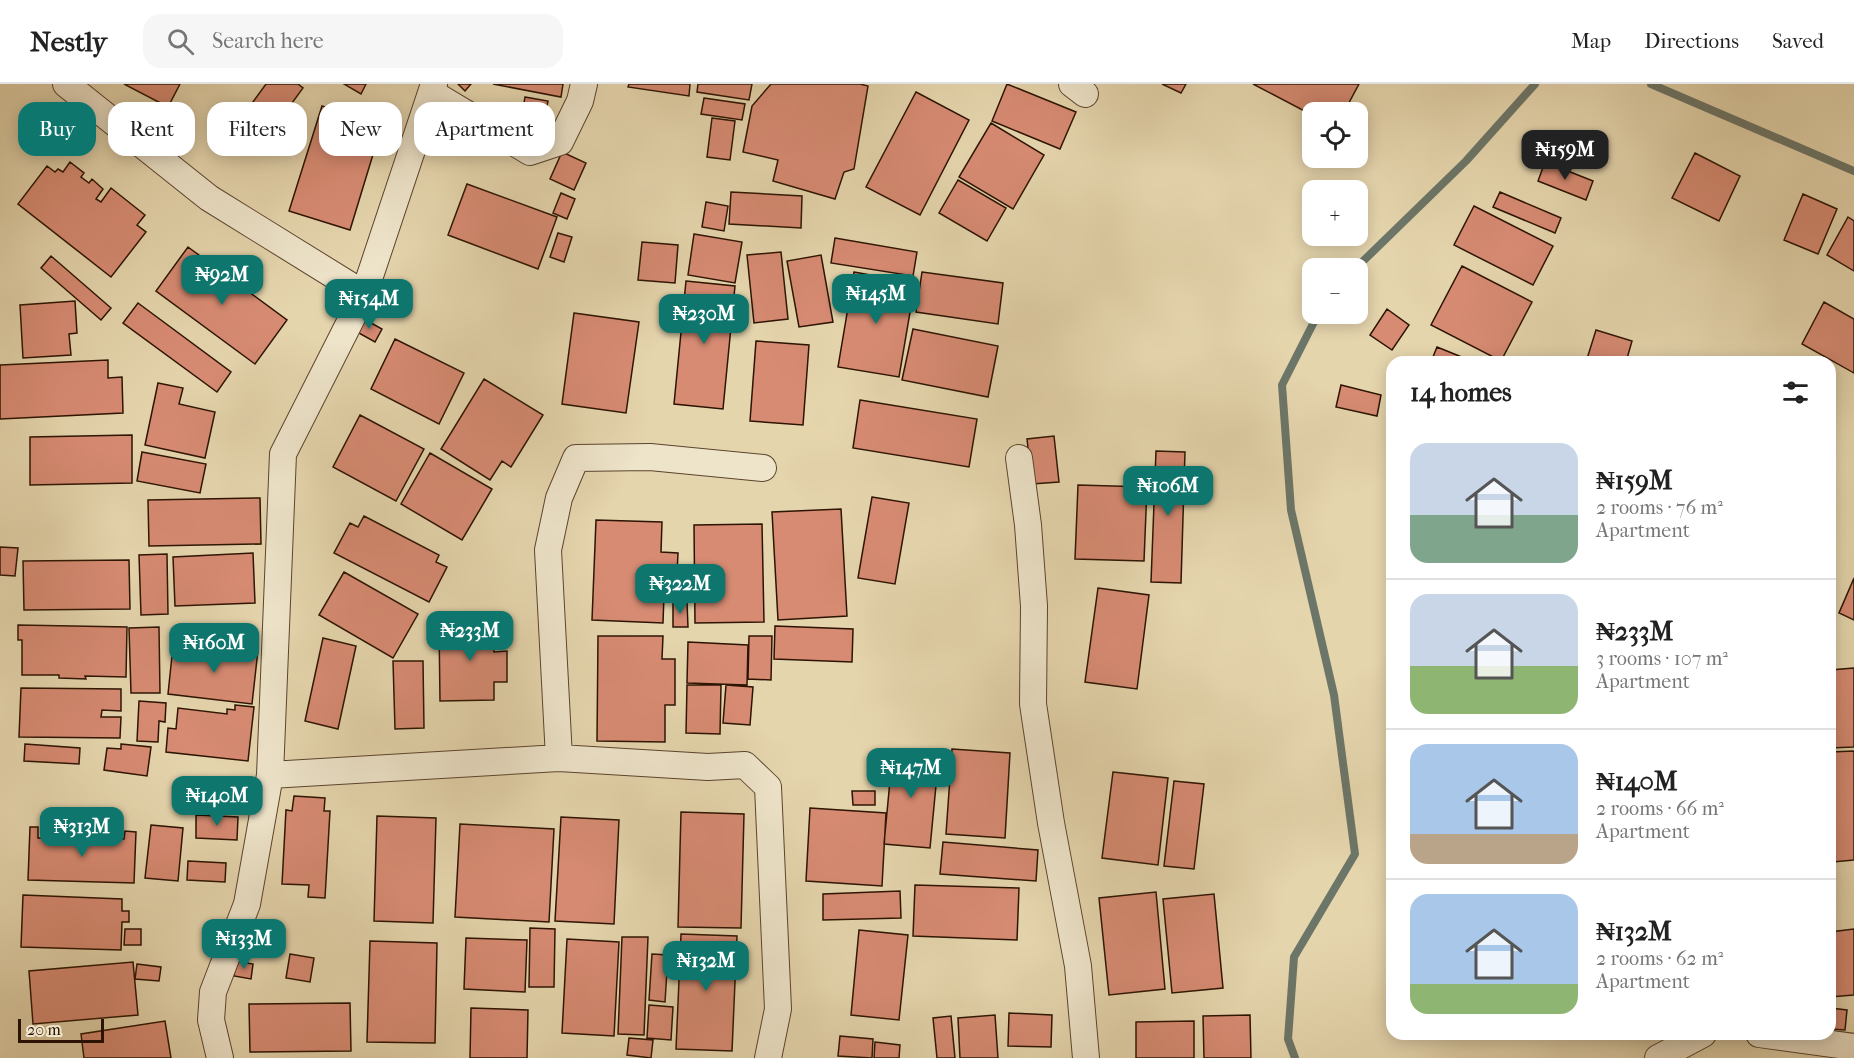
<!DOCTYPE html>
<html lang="en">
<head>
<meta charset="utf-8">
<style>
  :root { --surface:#fff; --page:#f6f6f6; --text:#222; --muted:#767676; --line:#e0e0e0; --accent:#0f766e }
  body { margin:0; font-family:"IM FELL French Canon",serif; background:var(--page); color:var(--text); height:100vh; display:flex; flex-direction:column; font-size:22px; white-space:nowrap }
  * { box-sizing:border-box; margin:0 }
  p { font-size:20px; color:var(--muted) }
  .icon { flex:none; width:33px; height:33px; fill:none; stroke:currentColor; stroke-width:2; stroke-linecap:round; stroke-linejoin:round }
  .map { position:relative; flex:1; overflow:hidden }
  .panel { position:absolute; left:1386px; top:272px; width:450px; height:684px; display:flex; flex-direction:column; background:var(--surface); border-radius:18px; box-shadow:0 3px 15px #0003 }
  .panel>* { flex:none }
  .guide { position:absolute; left:18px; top:18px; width:570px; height:54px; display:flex; gap:12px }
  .tools { position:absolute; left:1302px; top:18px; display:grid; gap:12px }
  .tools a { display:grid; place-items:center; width:66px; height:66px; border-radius:12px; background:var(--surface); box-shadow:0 3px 15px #0003; font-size:30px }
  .scale { position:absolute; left:18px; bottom:15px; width:86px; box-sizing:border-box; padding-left:6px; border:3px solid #2d1402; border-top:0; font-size:16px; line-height:21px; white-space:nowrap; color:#2d1402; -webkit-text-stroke:4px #eee4ca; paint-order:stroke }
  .price { position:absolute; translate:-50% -51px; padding:0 14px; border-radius:12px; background:var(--accent); color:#fff; font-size:20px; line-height:39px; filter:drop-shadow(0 2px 3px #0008) }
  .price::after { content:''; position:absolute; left:50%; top:36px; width:18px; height:14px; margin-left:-9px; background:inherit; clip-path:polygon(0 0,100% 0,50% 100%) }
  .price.selected { background:#222; color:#fff }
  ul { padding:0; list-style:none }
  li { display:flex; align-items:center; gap:18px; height:150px; padding:0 24px }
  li+li { border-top:2px solid var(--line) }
  li span { display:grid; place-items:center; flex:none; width:168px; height:120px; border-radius:18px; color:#555 }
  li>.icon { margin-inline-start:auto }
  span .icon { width:72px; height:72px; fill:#fffc; stroke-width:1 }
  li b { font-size:26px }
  h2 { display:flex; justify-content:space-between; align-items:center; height:72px; padding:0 24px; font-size:26px }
  .tag { padding:0 21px; border-radius:18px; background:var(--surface); box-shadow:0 3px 15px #0003; font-size:21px; line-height:54px }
  .tag.selected { background:var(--accent); color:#fff }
  header { display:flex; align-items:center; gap:36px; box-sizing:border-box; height:84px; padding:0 30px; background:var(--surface); border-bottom:2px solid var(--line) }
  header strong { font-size:28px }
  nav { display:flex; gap:33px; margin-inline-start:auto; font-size:21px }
  .search { width:420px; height:54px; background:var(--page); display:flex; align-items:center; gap:15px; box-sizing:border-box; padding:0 21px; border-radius:18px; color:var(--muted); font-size:22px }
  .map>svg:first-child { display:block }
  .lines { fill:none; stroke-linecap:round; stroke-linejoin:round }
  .stream { stroke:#6c7668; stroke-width:8 }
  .building { fill:#d78b73; stroke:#2d1402; stroke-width:1.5 }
  .minor-casing { stroke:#5b442d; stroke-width:28 }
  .minor { stroke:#eee4ca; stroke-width:26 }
</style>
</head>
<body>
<header>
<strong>Nestly</strong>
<div class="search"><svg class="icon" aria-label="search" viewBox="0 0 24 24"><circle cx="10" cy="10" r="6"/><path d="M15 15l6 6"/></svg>Search here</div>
<nav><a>Map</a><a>Directions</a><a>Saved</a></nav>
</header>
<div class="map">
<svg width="1854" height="974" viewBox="0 0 1854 974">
  <rect width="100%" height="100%" fill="#e5d5ad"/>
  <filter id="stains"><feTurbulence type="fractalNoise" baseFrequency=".00333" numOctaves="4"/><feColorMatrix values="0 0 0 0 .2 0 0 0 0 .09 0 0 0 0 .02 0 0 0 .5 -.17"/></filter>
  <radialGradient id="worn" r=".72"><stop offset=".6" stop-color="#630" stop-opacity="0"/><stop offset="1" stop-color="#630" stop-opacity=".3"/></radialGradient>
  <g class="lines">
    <path class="stream" d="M1651,0L1854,87
      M1356,184L1466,77L1535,0
      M1295,974L1288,955L1294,873L1355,770L1334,611L1291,426L1282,301L1318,230"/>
  </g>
  <path class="building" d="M124,0H180L168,23Z
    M266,0H298L303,4L254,71L228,52Z
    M344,0H366L361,10Z
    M458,0H471L465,7Z
    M493,0H563L561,13Z
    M629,0H690L689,12L628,3Z
    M698,0H752L749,16L697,8Z
    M771,0H860L868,2L854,85L844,88L835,115L773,97L778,76L743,68L752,22Z
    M1007,0L1076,28L1060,65L992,37Z
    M1162,0H1186L1181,9Z
    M1253,0H1359L1344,28H1312V31Z
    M916,8L969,36L920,131L866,103Z
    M525,13L548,17L542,47L520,43Z
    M704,14L745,20L742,36L701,30Z
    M322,22L382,41L350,146L289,127Z
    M712,34L735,37L730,76L707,73Z
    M991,39L1044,71L1013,125L959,93Z
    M562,68L586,79L574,106L550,95Z
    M1695,69L1740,92L1719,137L1672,114Z
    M70,78L84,89L81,93L89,99L92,95L103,105L96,115L101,118L111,104L145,131L137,141L146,148L111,193L18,120L47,82L55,88L58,85L63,88Z
    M1545,78L1593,97L1586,116L1538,97Z
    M958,96L1006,124L987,157L939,129Z
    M467,100L557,133L538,185L448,151Z
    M731,108L802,112L801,144L729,140Z
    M1500,108L1561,134L1555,149L1493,123Z
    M561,109L575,115L567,135L553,129Z
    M1803,110L1837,125L1818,170L1784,156Z
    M706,118L728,122L724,147L702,143Z
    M1474,122L1553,162L1533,201L1454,161Z
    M1848,133L1854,137V187L1827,171Z
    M558,149L572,153L564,178L550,173Z
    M694,150L742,158L735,199L688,191Z
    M835,154L917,168L913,192L831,179Z
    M642,158L678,161L675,199L638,196Z
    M188,163L287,236L255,280L156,207Z
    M781,168L788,235L754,239L747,171Z
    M821,171L833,238L799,243L787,177Z
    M51,172L111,224L101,236L41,184Z
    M1462,182L1532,218L1501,277L1431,241Z
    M854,188L915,199L899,293L838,283Z
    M922,188L1003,199L998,240L916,228Z
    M686,197L735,202L723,325L674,320Z
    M75,217L77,249L69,250L71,271L23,274L20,221Z
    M1824,218L1854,235V289L1802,260Z
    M138,219L231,288L217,308L123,239Z
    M1387,225L1409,241L1392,266L1370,251Z
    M574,229L639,238L626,329L562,320Z
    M364,235L382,245L375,258L357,248Z
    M913,245L998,262L988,313L902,296Z
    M1596,246L1632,257L1626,278H1586Z
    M395,255L464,289L439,340L371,305Z
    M756,257L809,261L803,341L750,337Z
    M1437,263L1474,278H1431Z
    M108,276V294L122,293L123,329L0,335V281Z
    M484,295L543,331L511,383L502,377L490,396L441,365Z
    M158,299L183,304L179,320L215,328L205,374L145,361Z
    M1341,301L1381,311L1377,332L1336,323Z
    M860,316L977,335L969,383L853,364Z
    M360,331L424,365L396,417L333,383Z
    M132,351V399L30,401V353Z
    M1054,352L1059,398L1032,400L1027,355Z
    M1156,367L1185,368L1181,499L1151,498Z
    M142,368L206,380L200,409L137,397Z
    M430,369L492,405L462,456L401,420Z
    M1078,401L1147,403L1144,477L1075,475Z
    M872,413L909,419L895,500L858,494Z
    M260,414L261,460L149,462L148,416Z
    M841,425L847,532L778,536L772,428Z
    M364,432L439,471L436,478L447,483L429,518L334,469L350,439L358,443Z
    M596,436L662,438L661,468L678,469L676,511H664L663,539L592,536Z
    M762,440L764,538L695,539L694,441Z
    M0,463L18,464L15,492L0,491Z
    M253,469L255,519L175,522L173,473Z
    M167,470L168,530L141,531L139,471Z
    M129,476L130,525L24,526L23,477Z
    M344,488L418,530L393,574L319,531Z
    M1854,494V536L1839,529Z
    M1098,504L1149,511L1137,605L1085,598Z
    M673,518H687L688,543H673Z
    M493,539L494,568L507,567V598H494V616L440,617L439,540Z
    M18,541L127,543L126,593L85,592L86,595L59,594V591H22V556H18Z
    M775,542L853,545L852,578L774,575Z
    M159,543L160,609H131L129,544Z
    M598,552H663L662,575H675V621H665V658L597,657Z
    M749,552H772L771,596L748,595Z
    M323,554L356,562L338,645L305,637Z
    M688,558L748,561L747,601L687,599Z
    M173,562L237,570L238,563L258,566L252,620L168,610Z
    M393,577H423L424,644L395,645Z
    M1854,584V663L1830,664V586Z
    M687,601H721L720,650L686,649Z
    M726,601L753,603L750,641L723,639Z
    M21,604L121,605V627L102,626L101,633H121L120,654L19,653Z
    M139,617L166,619L165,638L159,637L158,658L137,657Z
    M235,621L254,623L248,677L166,668L168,644L176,645L178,624L227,630V625L235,626Z
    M25,660L80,664L79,680L24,677Z
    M121,660L151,663L147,692L104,686L107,664L121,665Z
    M893,665L939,670L930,764L884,760Z
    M952,665L1010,669L1005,754L946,750Z
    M1854,667V776L1833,778L1830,738V668Z
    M1113,688L1168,694L1158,781L1102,774Z
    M1174,697L1204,700L1194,785L1164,782Z
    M852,707H875V721H853Z
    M294,712L325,714L324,727H330L325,814L308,813L309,801L282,800L286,726L292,727Z
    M810,724L886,729L882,802L806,797Z
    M681,728L744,730L741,844L678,843Z
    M196,731L238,733L237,756L196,754Z
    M377,732L436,734L433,839L374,837Z
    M561,733L619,736L614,840L555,837Z
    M460,740L554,745L549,838L455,833Z
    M151,741L183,744L178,797L145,794Z
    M30,743H38V754H66L67,751H75L76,745H94V754L124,755L125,747L136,748L134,799L28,796Z
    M943,758L1038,766L1036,797L940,790Z
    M188,777L226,779L225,798L187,796Z
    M915,801L1019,804L1017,856L913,852Z
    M900,807L901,834L823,836V810Z
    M1156,808L1165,905L1109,911L1099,814Z
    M1214,810L1223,904L1172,909L1163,815Z
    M23,811L122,815V827H129V838H122L121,866L21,863Z
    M530,844L555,845L554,903H529Z
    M125,845H141V861H124Z
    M1854,845V911L1830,913V848Z
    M859,846L908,851L899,936L851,931Z
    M681,850L737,852L732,967L676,965Z
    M622,853H648L644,951L618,950Z
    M466,854L527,856L525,908L464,905Z
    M567,855L619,858L614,952L562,949Z
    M370,857L437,859L435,959L367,958Z
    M290,870L314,874L310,898L286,894Z
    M652,870L668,871L665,918L649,916Z
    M236,877L253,880L251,895L234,892Z
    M133,878L138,931L33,940L29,887Z
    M137,880L161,883L159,897L135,895Z
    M350,919L351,967L250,968L249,920Z
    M649,921L673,923L671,956L647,954Z
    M471,924L528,926L527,974H470Z
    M1830,924L1847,926L1845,946L1830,945Z
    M1009,929L1052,931L1051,963L1008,962Z
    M995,931L998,974H960L958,934Z
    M1250,931L1251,974H1204L1203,932Z
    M951,932L955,974H937L933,934Z
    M165,937L171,974H84L81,950Z
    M1194,937V974H1136V938Z
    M840,952L873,955L872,974L838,972Z
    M629,954L653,956L651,974L627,971Z
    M875,958L900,961L899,974H874Z"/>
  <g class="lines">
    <defs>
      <path id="minor" d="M66,0L209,114L364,210
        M1072,0L1085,10
        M432,9L530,68L560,58L580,17L584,0
        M1019,374L1028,441L1034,522L1033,620L1051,739L1078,882L1086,974
        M559,674L548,466L559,414L576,374L650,373L763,384
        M270,691L559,674L708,683L745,681L768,703L778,925L768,974
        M1759,950L1854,963
        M220,974L211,936L213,908L247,820L270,691L283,370L364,210L434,0
        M1658,974L1703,950"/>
    </defs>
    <use href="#minor" class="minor-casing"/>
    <use href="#minor" class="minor"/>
  </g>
  <rect width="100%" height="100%" filter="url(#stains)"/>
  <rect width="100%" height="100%" fill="url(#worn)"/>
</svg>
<div class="tools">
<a><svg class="icon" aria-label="locate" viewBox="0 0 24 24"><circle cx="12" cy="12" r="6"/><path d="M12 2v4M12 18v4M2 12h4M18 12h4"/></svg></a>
<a>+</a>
<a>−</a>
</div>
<div class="scale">20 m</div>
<b class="price selected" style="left:1565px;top:97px">₦159M</b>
<b class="price" style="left:222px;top:222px">₦92M</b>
<b class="price" style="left:876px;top:241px">₦145M</b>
<b class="price" style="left:369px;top:246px">₦154M</b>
<b class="price" style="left:704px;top:261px">₦230M</b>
<b class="price" style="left:1168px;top:433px">₦106M</b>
<b class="price" style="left:680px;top:531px">₦322M</b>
<b class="price" style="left:470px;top:578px">₦233M</b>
<b class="price" style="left:214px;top:590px">₦160M</b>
<b class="price" style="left:911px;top:715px">₦147M</b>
<b class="price" style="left:217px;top:743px">₦140M</b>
<b class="price" style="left:82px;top:774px">₦313M</b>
<b class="price" style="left:244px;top:886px">₦133M</b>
<b class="price" style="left:706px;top:908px">₦132M</b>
<div class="guide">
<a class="tag selected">Buy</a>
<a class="tag">Rent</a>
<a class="tag">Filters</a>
<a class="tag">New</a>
<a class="tag">Apartment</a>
</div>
<section class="panel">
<h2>14 homes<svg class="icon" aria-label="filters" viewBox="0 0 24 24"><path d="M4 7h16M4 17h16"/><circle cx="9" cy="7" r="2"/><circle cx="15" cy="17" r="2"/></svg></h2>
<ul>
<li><span style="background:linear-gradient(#c9d6e8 60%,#7fa58c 0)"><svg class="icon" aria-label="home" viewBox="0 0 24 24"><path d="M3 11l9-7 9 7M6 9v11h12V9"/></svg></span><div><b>₦159M</b><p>2 rooms · 76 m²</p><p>Apartment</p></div></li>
<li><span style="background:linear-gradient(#c9d6e8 60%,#8fb573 0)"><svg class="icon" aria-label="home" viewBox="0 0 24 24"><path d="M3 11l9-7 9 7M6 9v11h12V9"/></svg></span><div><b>₦233M</b><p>3 rooms · 107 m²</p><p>Apartment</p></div></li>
<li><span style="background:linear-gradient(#a9c7e8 75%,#b9a48a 0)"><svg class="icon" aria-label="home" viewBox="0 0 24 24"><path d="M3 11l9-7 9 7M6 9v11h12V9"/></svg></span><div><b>₦140M</b><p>2 rooms · 66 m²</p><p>Apartment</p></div></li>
<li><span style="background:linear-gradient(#a9c7e8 75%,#8fb573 0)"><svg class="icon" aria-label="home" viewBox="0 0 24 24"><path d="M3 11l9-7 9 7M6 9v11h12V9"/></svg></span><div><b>₦132M</b><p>2 rooms · 62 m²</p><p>Apartment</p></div></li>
</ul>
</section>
</div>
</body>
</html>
